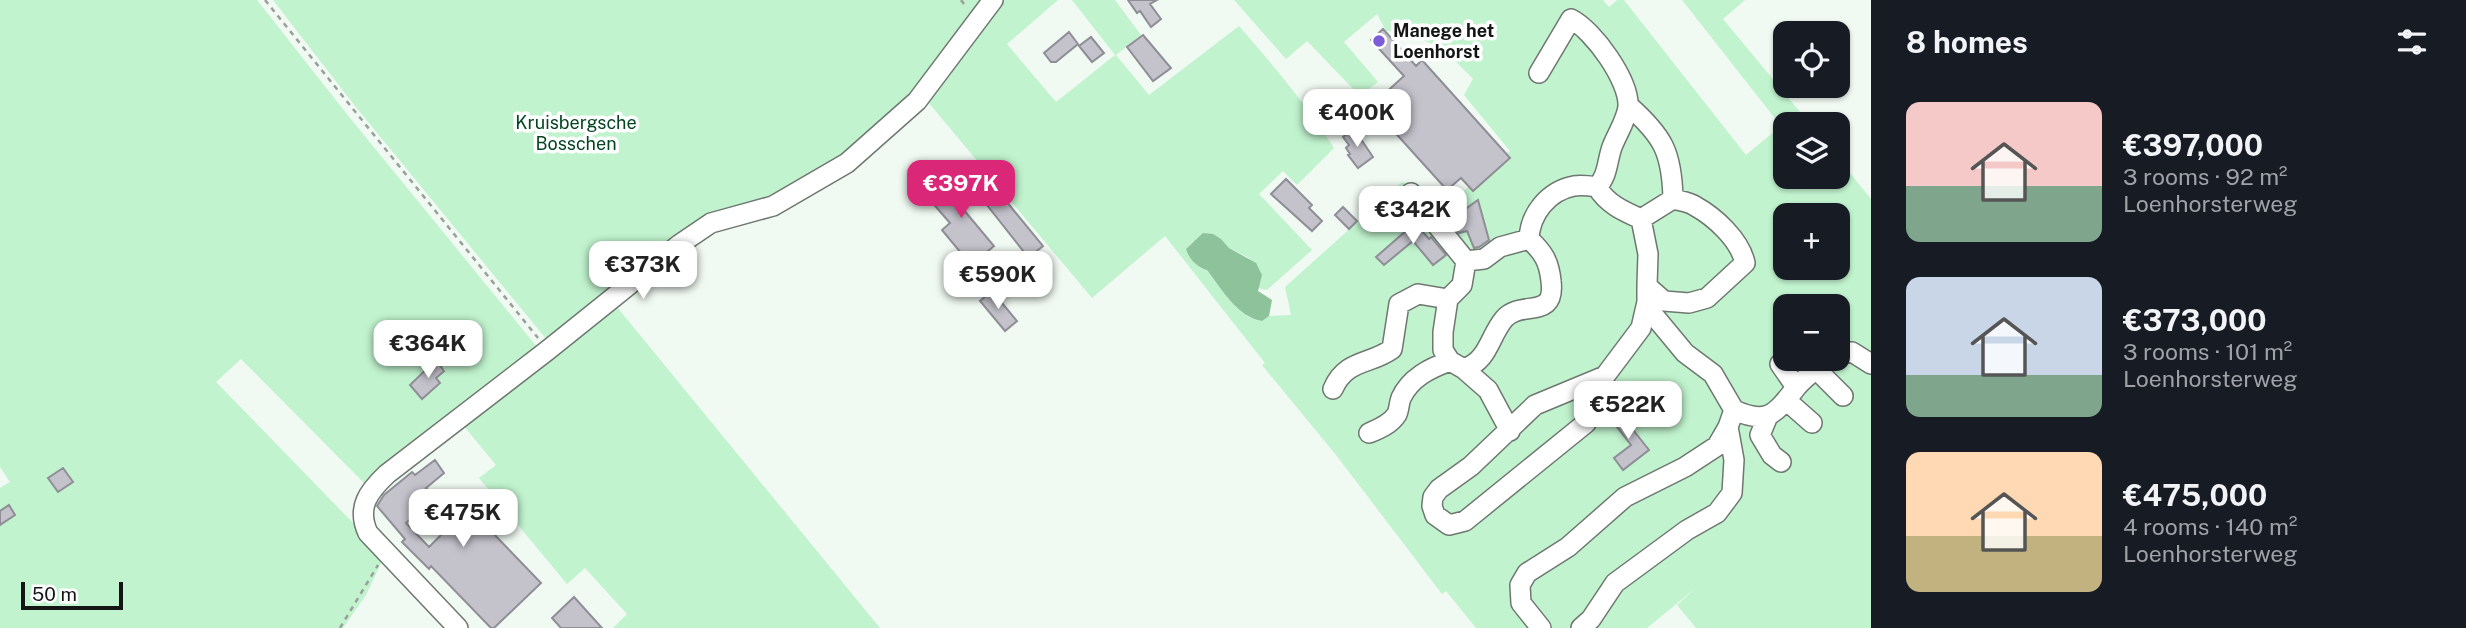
<!DOCTYPE html>
<html lang="en">
<head>
<meta charset="utf-8">
<style>
  :root { --surface:#171b24; --page:#20242c; --text:#f1f3f6; --muted:#9ea1a6; --accent:#db2777 }
  body { margin:0; font-family:"Public Sans",sans-serif; background:var(--page); color:var(--text); height:100vh; display:flex; flex-direction:column; font-size:26px; white-space:nowrap }
  * { box-sizing:border-box; margin:0 }
  p { font-size:23px; color:var(--muted) }
  .icon { flex:none; width:38px; height:38px; fill:none; stroke:currentColor; stroke-width:2; stroke-linecap:round; stroke-linejoin:round }
  .map { position:relative; flex:1; overflow:hidden }
  .panel { display:flex; flex-direction:column; background:var(--surface); width:595px }
  .panel>* { flex:none }
  .fabs { position:absolute; left:1773px; top:21px; display:grid; gap:14px }
  .fabs a { display:grid; place-items:center; width:77px; height:77px; border-radius:14px; background:var(--surface); box-shadow:0 2px 5px #0004; font-size:35px }
  .scale { position:absolute; left:21px; bottom:18px; width:102px; box-sizing:border-box; padding-left:7px; border:4px solid #131614; border-top:0; font-size:19px; line-height:24px; white-space:nowrap; color:#131614; -webkit-text-stroke:5px #fff; paint-order:stroke }
  .price { position:absolute; translate:-50% -60px; padding:0 16px; border-radius:14px; background:#fff; color:#222; font-size:23px; line-height:46px; filter:drop-shadow(0 2px 4px #0008) }
  .price::after { content:''; position:absolute; left:50%; top:42px; width:21px; height:16px; margin-left:-10px; background:inherit; clip-path:polygon(0 0,100% 0,50% 100%) }
  .price.current { background:var(--accent); color:#fff }
  ul { padding:0; list-style:none }
  li { display:flex; align-items:center; gap:21px; height:175px; padding:0 35px }
  li span { display:grid; place-items:center; flex:none; width:196px; height:140px; border-radius:14px; color:#555 }
  li>.icon { margin-inline-start:auto }
  span .icon { width:84px; height:84px; fill:#fffc; stroke-width:1 }
  li b { font-size:30px }
  h2 { display:flex; justify-content:space-between; align-items:center; height:84px; padding:0 35px; font-size:30px }
  main { display:flex; flex:1; min-height:0 }
  .map>svg:first-child { display:block }
  .green { fill:#c1f3ce; fill-rule:evenodd }
  .water { fill:#8dc29b }
  .building { fill:#c4c3cc; stroke:#8f8e97; stroke-width:2 }
  .lines { fill:none; stroke-linecap:round; stroke-linejoin:round }
  .minor-casing { stroke:#6f7771; stroke-width:22 }
  .path { stroke:#999f9a; stroke-width:2.5; stroke-dasharray:5 5; stroke-linecap:butt }
  .minor { stroke:#fff; stroke-width:19 }
  .poi-dot { fill:#7c5cd7; stroke:#fff; stroke-width:2.5 }
  .labels { text-anchor:middle; stroke-width:7; stroke-linejoin:round; paint-order:stroke }
  .poi-label { font-size:18px; font-weight:bold; fill:#131614; stroke:#fff; text-anchor:start }
  .park-label { font-size:18px; fill:#044522; stroke:#fff }
</style>
</head>
<body>
<main>
<div class="map">
<svg width="1871" height="628" viewBox="0 0 1871 628">
  <rect width="100%" height="100%" fill="#f0f9f2"/>
  <path class="green" d="M0,0H257L346,113L537,347L365,484L241,359L216,382L359,529L383,559L366,595L343,628H0V488L10,482L0,467Z
    M273,0H985L905,101L839,161L802,185L748,206L547,340L355,106Z
    M1000,0H1058L1007,44L1056,102L1115,55L1072,0H1115L1141,35L1116,55L1149,95L1239,26C1273,65 1306,104 1334,148L1297,185L1283,171L1259,194L1312,250L1267,290L1257,288L1249,258L1229,248L1221,239L1193,242L1186,249C1188,258 1198,268 1207,270C1221,288 1237,317 1261,321L1269,316L1291,315L1285,287L1402,182L1414,186L1437,214L1510,151L1464,95L1473,79C1448,53 1439,42 1402,34L1400,31H1386L1377,14L1344,42L1378,82L1360,96L1307,41L1286,59L1234,0H1603L1609,7L1617,0H1624L1746,155L1781,126L1682,0H1745L1723,19L1810,124H1785V177H1838V158L1871,199V628H1696L1677,605L1697,587L1647,628H1476L1446,591L1442,594L1336,455L1262,365L1265,363L1165,236L1092,298L928,102ZM1785,215H1838V268H1785ZM1785,306H1838V359H1785Z
    M617,307L880,628H613L627,614L585,568L567,584L479,478L496,465L463,425Z"/>
  <path class="water" d="M1203,233L1213,234L1221,239L1229,248L1256,263L1262,275L1258,291L1272,300L1269,316L1262,321C1237,317 1221,288 1207,270C1198,268 1188,258 1186,249Z"/>
  <path class="building" d="M1128,0H1157L1150,4L1161,19L1151,27L1140,11L1137,13Z
    M1383,29L1416,66L1422,60L1510,158L1473,191L1461,178L1447,190L1371,106L1404,76L1371,40Z
    M1069,32L1078,44L1056,62H1051L1044,53Z
    M1143,35L1171,68L1153,81L1127,47Z
    M1091,37L1104,53L1092,62L1079,46Z
    M1354,129L1373,157L1358,168L1348,155L1350,154L1346,148L1349,145L1343,137Z
    M955,172L976,198L963,209L994,246L971,265L942,230L950,223L930,200L946,187L943,182Z
    M1286,179L1312,205L1309,208L1322,221L1312,231L1271,194Z
    M992,184L1043,246L1037,251L1043,259L1035,266L979,195Z
    M1478,200L1489,240L1479,247L1474,248L1467,231L1459,233L1447,218L1453,210L1460,208L1464,210Z
    M1343,207L1357,221L1349,229L1335,215Z
    M1415,223L1429,239L1431,237L1446,255L1433,265L1413,241L1384,265L1376,257Z
    M992,291L1017,321L1005,331L980,301Z
    M436,360L444,371L436,378L440,383L422,399L410,385Z
    M1622,409L1634,423L1630,426L1649,450L1623,470L1614,458L1631,445L1610,418Z
    M435,460L444,473L426,488L435,498L406,523L429,547L482,494L504,515L489,529L541,583L494,628H491L431,566L429,569L402,542L405,539L377,506L384,495L412,472L415,475Z
    M63,468L73,482L58,492L48,478Z
    M9,505L15,515L0,525V511Z
    M574,597L602,628H561L552,618Z"/>
  <g class="lines">
    <defs>
      <path id="minor" d="M1628,105C1663,136 1672,152 1673,199
        M1597,187C1607,204 1623,211 1641,219
        M1411,193L1466,261L1462,285L1448,299L1443,332V350L1450,361L1464,369C1489,360 1489,337 1504,319C1521,299 1556,321 1551,281C1549,261 1543,252 1529,239C1530,214 1548,191 1574,186C1581,185 1590,186 1597,187C1608,176 1607,161 1612,147C1617,134 1626,121 1628,107C1630,81 1593,30 1571,19L1539,73
        M1673,199C1680,201 1689,202 1695,206C1715,217 1740,240 1745,263L1707,298L1689,303L1664,301L1647,286L1648,254L1641,219Z
        M1466,261L1484,259L1500,247L1529,239
        M1838,354L1852,352L1871,364
        M1780,364L1796,387
        M1464,369L1488,390L1510,431
        M1817,370L1843,396
        M1605,376L1535,405L1471,466L1439,489L1433,497L1432,506L1435,515L1449,525L1465,521L1586,423L1597,403L1605,376L1641,328L1647,302
        M1333,389C1346,359 1370,365 1392,349L1399,304L1418,294L1448,299
        M1787,401L1812,423
        M1734,410C1767,425 1775,414 1795,389C1804,377 1818,368 1830,359
        M1768,416L1760,435L1772,455L1781,462
        M1369,433C1379,429 1391,424 1397,414C1399,410 1399,403 1401,398C1410,378 1430,368 1450,361
        M458,628L368,533C356,507 369,491 387,474L548,350L680,244L711,223L773,206L847,163L917,101L993,0
        M1541,628L1521,603L1520,585L1527,573L1568,547L1625,497L1685,467L1717,446L1728,427L1734,410L1713,374L1685,353L1651,312L1647,302V286
        M1581,628L1591,619L1615,583L1687,530L1717,513L1732,493L1734,460L1728,427"/>
    </defs>
    <use href="#minor" class="minor-casing"/>
    <path class="path" d="M265,0L538,338
      M961,0L967,8
      M340,628L378,565"/>
    <use href="#minor" class="minor"/>
  </g>
  <circle class="poi-dot" cx="1379" cy="41" r="7"/>
  <g class="labels">
    <g class="poi-label">
      <text x="1393" y="37">Manege het<tspan x="1393" dy="21">Loenhorst</tspan></text>
    </g>
    <g class="park-label">
      <text x="576" y="129">Kruisbergsche<tspan x="576" dy="21">Bosschen</tspan></text>
    </g>
  </g>
</svg>
<div class="fabs">
<a><svg class="icon" aria-label="locate" viewBox="0 0 24 24"><circle cx="12" cy="12" r="6"/><path d="M12 2v4M12 18v4M2 12h4M18 12h4"/></svg></a>
<a><svg class="icon" aria-label="layers" viewBox="0 0 24 24"><path d="M12 4l9 5-9 5-9-5zM3 14l9 5 9-5"/></svg></a>
<a>+</a>
<a>−</a>
</div>
<div class="scale">50 m</div>
<b class="price" style="left:1357px;top:149px">€400K</b>
<b class="price current" style="left:961px;top:220px">€397K</b>
<b class="price" style="left:1413px;top:246px">€342K</b>
<b class="price" style="left:643px;top:301px">€373K</b>
<b class="price" style="left:998px;top:311px">€590K</b>
<b class="price" style="left:428px;top:380px">€364K</b>
<b class="price" style="left:1628px;top:441px">€522K</b>
<b class="price" style="left:463px;top:549px">€475K</b>
</div>
<section class="panel">
<h2>8 homes<svg class="icon" aria-label="filters" viewBox="0 0 24 24"><path d="M4 7h16M4 17h16"/><circle cx="9" cy="7" r="2"/><circle cx="15" cy="17" r="2"/></svg></h2>
<ul>
<li><span style="background:linear-gradient(#f6c9c9 60%,#7fa58c 0)"><svg class="icon" aria-label="home" viewBox="0 0 24 24"><path d="M3 11l9-7 9 7M6 9v11h12V9"/></svg></span><div><b>€397,000</b><p>3 rooms · 92 m²</p><p>Loenhorsterweg</p></div></li>
<li><span style="background:linear-gradient(#c9d6e8 70%,#7fa58c 0)"><svg class="icon" aria-label="home" viewBox="0 0 24 24"><path d="M3 11l9-7 9 7M6 9v11h12V9"/></svg></span><div><b>€373,000</b><p>3 rooms · 101 m²</p><p>Loenhorsterweg</p></div></li>
<li><span style="background:linear-gradient(#ffd9b3 60%,#c2b280 0)"><svg class="icon" aria-label="home" viewBox="0 0 24 24"><path d="M3 11l9-7 9 7M6 9v11h12V9"/></svg></span><div><b>€475,000</b><p>4 rooms · 140 m²</p><p>Loenhorsterweg</p></div></li>
</ul>
</section>
</main>
</body>
</html>
